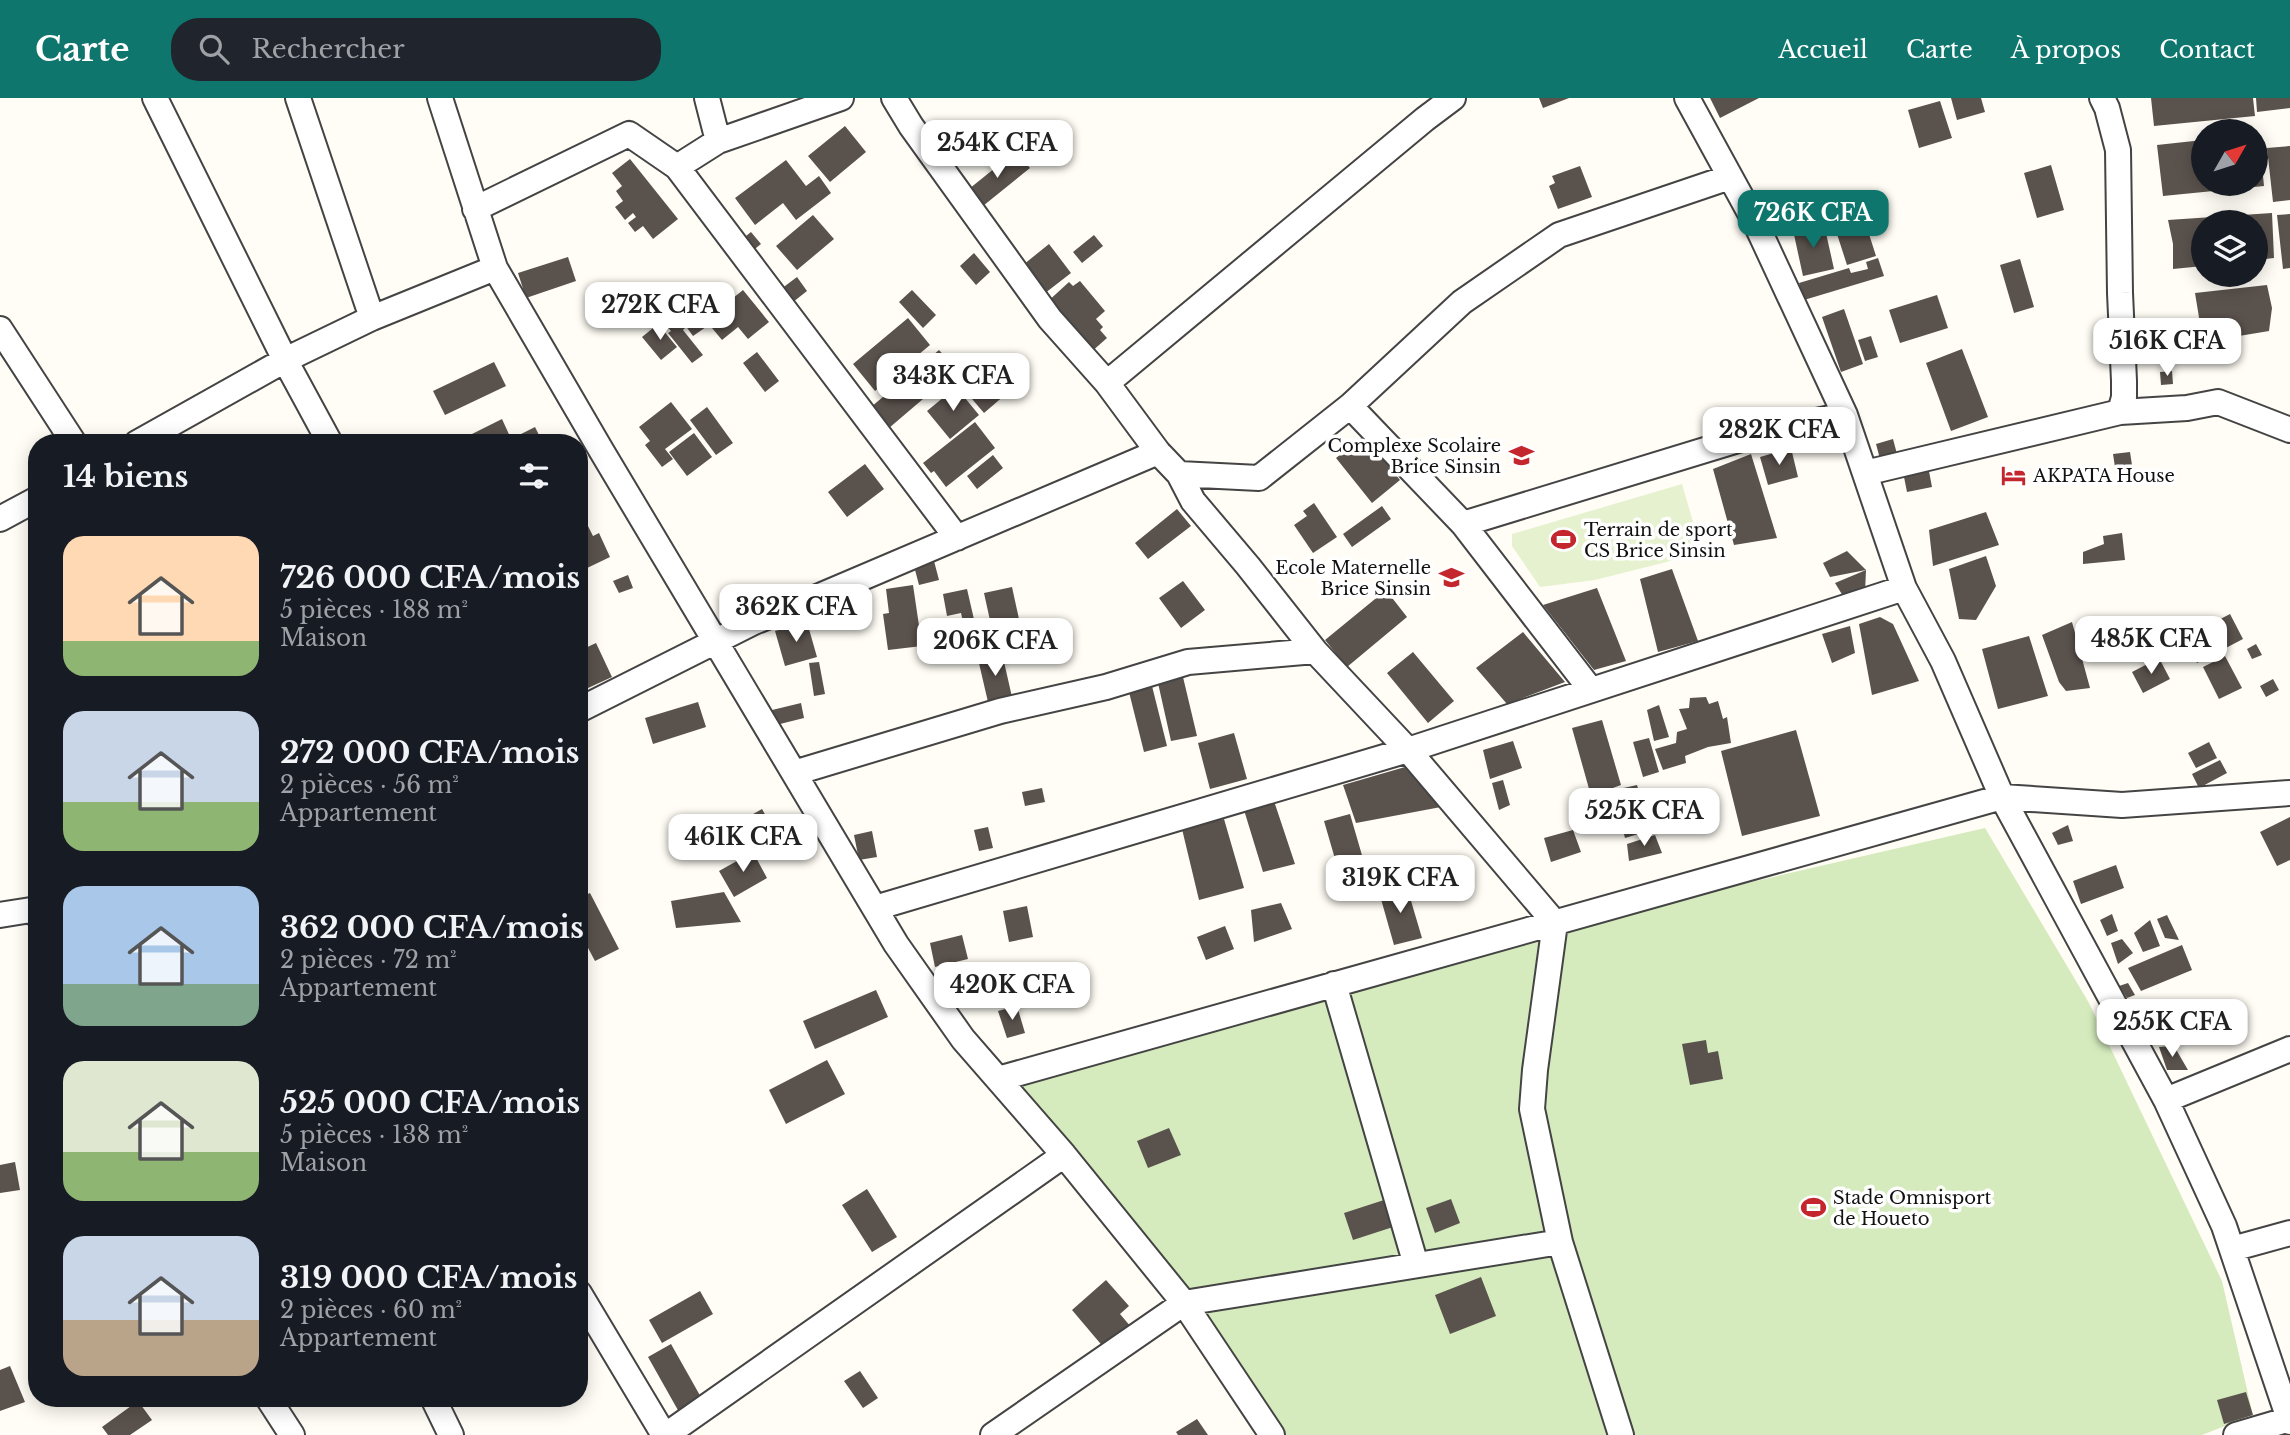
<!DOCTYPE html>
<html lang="fr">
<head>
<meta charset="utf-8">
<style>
  :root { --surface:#171b24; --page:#20242c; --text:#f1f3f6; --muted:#9ea1a6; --accent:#0f766e }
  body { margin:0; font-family:"Libre Baskerville",serif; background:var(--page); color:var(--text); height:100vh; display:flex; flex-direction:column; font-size:26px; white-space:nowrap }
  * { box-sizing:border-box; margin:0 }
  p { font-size:23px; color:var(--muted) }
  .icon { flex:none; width:38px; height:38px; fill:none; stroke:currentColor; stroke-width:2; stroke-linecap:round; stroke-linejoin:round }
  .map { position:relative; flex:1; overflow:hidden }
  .details { position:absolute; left:28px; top:336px; width:560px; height:973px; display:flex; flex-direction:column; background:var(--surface); border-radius:28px; box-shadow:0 4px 18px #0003 }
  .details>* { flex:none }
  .needle { width:46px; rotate:51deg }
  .controls { position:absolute; left:2191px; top:21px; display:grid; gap:14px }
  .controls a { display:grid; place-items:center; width:77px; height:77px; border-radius:50%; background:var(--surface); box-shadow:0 4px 18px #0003; font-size:35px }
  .price { position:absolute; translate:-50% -60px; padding:0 16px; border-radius:14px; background:#fff; color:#222; font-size:23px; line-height:46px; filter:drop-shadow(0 2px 4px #0008) }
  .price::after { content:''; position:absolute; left:50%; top:42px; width:21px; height:16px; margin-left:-10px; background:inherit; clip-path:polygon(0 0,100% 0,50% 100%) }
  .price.current { background:var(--accent); color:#fff }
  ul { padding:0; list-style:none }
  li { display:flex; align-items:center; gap:21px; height:175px; padding:0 35px }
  li span { display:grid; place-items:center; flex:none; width:196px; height:140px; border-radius:21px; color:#555 }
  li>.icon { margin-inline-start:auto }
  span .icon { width:84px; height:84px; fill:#fffc; stroke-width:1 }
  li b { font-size:30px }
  h2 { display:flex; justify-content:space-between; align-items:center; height:84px; padding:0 35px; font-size:30px }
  header { display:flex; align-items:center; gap:42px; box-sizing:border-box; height:98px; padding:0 35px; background:var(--accent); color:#fff }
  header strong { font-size:33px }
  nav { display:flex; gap:38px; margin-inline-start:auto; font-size:24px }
  .search { width:490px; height:63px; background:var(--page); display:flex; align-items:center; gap:18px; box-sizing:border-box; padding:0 24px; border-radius:28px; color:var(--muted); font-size:26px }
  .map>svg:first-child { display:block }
  .green { fill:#d5ebbd }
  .pitch { fill:#e6f2cf }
  .building { fill:#5a524d }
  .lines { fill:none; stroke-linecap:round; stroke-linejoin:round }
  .street-casing { stroke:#444; stroke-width:28 }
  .street { stroke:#fff; stroke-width:24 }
  .labels { text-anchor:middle; stroke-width:7; stroke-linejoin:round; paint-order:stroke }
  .poi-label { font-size:18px; fill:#111; stroke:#fff; text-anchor:start }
</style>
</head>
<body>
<header>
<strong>Carte</strong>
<div class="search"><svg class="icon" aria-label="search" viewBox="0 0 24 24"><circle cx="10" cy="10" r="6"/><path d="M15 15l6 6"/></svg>Rechercher</div>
<nav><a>Accueil</a><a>Carte</a><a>À propos</a><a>Contact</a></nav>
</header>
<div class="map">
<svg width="2290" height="1337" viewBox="0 0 2290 1337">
  <rect width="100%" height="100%" fill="#fffdf5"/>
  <path class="green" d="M1985,730L2089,905L2222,1183L2253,1317L2202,1337H1274L1009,989L1561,828Z"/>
  <path class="pitch" d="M1682,386L1702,455L1595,482L1540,489L1512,448V436Z"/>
  <path class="building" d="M1539,0H1569L1543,10Z
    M1710,0H1759L1720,20Z
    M1951,0H1981L1985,14L1957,22Z
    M2151,0H2253L2255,18L2154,28Z
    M2256,0H2290V10L2257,14Z
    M1940,3L1952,40L1919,50L1908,12Z
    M845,28L866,54L830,84L808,58Z
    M2259,36L2264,88L2163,98L2157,47L2203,42V86H2256V37Z
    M2290,48V102L2273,104L2267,50Z
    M1016,53L1030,70L978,112L964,95Z
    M630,61L678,121L653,141L643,128L635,134L628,125L636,119L633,115L625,122L615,109L623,103L616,93L622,88L612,75Z
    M786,62L806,88L819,78L831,95L796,122L783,105L755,127L735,100Z
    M2051,67L2064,112L2037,120L2024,75Z
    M1580,68L1592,99L1558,111L1549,88L1555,85L1552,78Z
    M1862,114L1876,158L1847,167L1837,136L1830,138L1826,126Z
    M2272,115L2274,160L2256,162V124H2203V168L2173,171V146L2168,122Z
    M2290,116V170L2283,171L2277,117Z
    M813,117L834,141L797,172L776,148Z
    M1824,126L1834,171L1803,178L1793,132Z
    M751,134L761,146L751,154L741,142Z
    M1094,137L1103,148L1082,165L1073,154Z
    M1049,146L1071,175L1040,199L1018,171Z
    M974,155L990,174L976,187L960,168Z
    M568,159L576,183L526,200L518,175Z
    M1878,160L1884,178L1804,202L1799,185L1849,170L1851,175L1868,171L1866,164Z
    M2020,161L2034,209L2014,215L2000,167Z
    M797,179L807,193L788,208L777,194Z
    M1080,183L1105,213L1096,221L1103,229L1100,232L1107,240L1090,255L1045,206L1069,184L1073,188Z
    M2267,187L2272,210L2269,233L2203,244L2195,195Z
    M743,192L769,224L748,241L738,229L722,242L712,230L728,217L722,209Z
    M912,192L936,217L923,230L899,204Z
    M1937,197L1948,230L1900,245L1889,212Z
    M1844,211L1863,266L1841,274L1822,219Z
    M671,212L685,230L683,232L703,257L692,265L668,235L671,233L661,221Z
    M698,218L706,229L693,238L685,227Z
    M908,220L930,247L875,293L853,266Z
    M658,226L677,249L661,262L642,239Z
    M1871,238L1878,259L1865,263L1858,242Z
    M1962,251L1988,319L1951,333L1926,265Z
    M939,252L957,272L889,330L871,309Z
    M757,254L779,283L765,294L743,265Z
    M494,264L506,288L445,317L433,293Z
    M1001,265L1019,285L984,315L967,295Z
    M2172,273L2173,286L2161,287L2160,274Z
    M956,289L979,317L950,341L927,313Z
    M671,304L692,331L665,351L673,361L662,369L645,347L650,343L639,329Z
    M707,309L733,345L716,357L690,322Z
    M502,321L513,345H466L464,340Z
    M975,324L995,350L946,389L934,373L931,375L923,365Z
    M535,329L543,345H518L515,339Z
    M694,335L712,359L687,378L669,354Z
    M1364,338L1400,382L1372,405L1336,360Z
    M1893,341L1897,356L1880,361L1876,346Z
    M1791,350L1798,379L1768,387L1760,359Z
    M2130,354L2134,380L2117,382L2113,356Z
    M1751,356L1777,440L1734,447L1713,371Z
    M993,357L1003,370L977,391L967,378Z
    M865,366L884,391L847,419L828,394Z
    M1928,368L1932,389L1907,394L1903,374Z
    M1314,405L1337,439L1313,455L1294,427L1307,418L1303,413Z
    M1382,408L1391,421L1352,449L1343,436Z
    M1177,411L1191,428L1148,461L1135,445Z
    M1986,414L1999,447L1933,468L1929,432Z
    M588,428L593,438L599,435L610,459L585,471L579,458V432Z
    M2122,435L2125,462L2083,466V454L2104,446L2103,438Z
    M1847,453L1866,472L1830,479L1823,465Z
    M1986,458L1996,488L1976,522L1959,521L1949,471Z
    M934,463L939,482L919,487L914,468Z
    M1672,471L1698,543L1658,554L1640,481Z
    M1866,472L1865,495L1843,498L1835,485Z
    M628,477L633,490L619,495L613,483Z
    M1183,483L1205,512L1181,530L1159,500Z
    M913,487L922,548L888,552L883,516L889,515L886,491Z
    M1012,489L1019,521L991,527L984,495Z
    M1597,490L1626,563L1594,572L1543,507Z
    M967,491L976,530L965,533L961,515L947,518L943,496Z
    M1386,492L1407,519L1347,569L1325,542Z
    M2230,516L2243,541L2197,565L2184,540Z
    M1880,519L1893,526L1919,583L1872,597L1859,526Z
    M807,524L817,559L785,568L775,533Z
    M2072,524L2090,590L2066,593L2059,584L2042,537Z
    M1850,528L1855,555L1832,565L1822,536Z
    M1523,534L1565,584L1507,606L1476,570Z
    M2029,538L2048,598L1998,611L1982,551Z
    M596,545L612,579L588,590L579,570V553Z
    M2256,546L2262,557L2252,561L2247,551Z
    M1413,554L1454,603L1428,625L1387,575Z
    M1002,555L1012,599L988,604L978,561Z
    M2225,558L2242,590L2219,601L2203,569Z
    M2159,560L2170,581L2143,595L2132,574Z
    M819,564L825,596L814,598L809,565Z
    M1183,579L1197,638L1171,643L1158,585Z
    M2273,581L2279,592L2266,599L2260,588Z
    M1152,588L1167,648L1144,654L1129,594Z
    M1706,599L1709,606L1718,603L1723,621L1727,619L1731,645L1708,649L1685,658L1686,665L1663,672L1655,651L1676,645L1677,634L1687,631L1679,611L1689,610L1690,600Z
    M698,604L706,629L653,646L645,620Z
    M801,605L804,620L772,628L768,613Z
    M1659,607L1669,639L1654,643L1647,612Z
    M1602,622L1621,687L1591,698L1572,630Z
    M1796,632L1820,718L1742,738L1721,653Z
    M1234,635L1247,681L1210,691L1198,645Z
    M1649,640L1659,674L1643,679L1633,644Z
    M1513,643L1522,670L1490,681L1483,652Z
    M2209,644L2217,660L2196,670L2188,655Z
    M2220,662L2227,675L2199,690L2192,676Z
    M1405,669L1441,709L1356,725L1343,687Z
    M1503,682L1510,707L1499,712L1492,685Z
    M1637,687L1642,704L1614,710L1610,693Z
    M1042,690L1045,704L1025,708L1022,694Z
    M1274,703L1295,766L1263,774L1244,712Z
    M1649,707L1655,731L1625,740L1619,716Z
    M762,711L776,736L753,749L739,724Z
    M1350,716L1366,771L1340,778L1324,723Z
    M2290,719V762L2277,768L2260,734Z
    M1224,721L1244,790L1199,802L1182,731Z
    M2068,727L2073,743L2058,747L2052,735Z
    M988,729L993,750L979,753L974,732Z
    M1573,732L1581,754L1551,764L1544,740Z
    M872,733L877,759L859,762L854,737Z
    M1655,737L1662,755L1629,763L1627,746Z
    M753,754L767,780L734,799L719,773Z
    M2116,767L2124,790L2081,806L2073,783Z
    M1406,786L1422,840L1394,847L1379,794Z
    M724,794L741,824L676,830L671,803Z
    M590,795L619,851L595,863L579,833V800Z
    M1281,805L1292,831L1254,844L1251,812Z
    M1027,808L1033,839L1009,844L1003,813Z
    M2112,816L2118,833L2107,838L2100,822Z
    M2167,817L2179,842L2165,840L2157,821Z
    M2150,822L2160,848L2143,854L2134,835Z
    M1225,828L1234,851L1206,862L1197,839Z
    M962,837L968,861L935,869L930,845Z
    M2122,841L2133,855L2118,866L2111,845Z
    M2182,847L2192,872L2141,893L2128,870Z
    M2128,885L2135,897L2127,900L2119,888Z
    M876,892L888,919L815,951L803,923Z
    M1017,908L1025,935L1007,940L998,913Z
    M1706,942L1708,955L1718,953L1723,981L1690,987L1682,946Z
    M2174,948L2188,972H2167L2159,949Z
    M827,962L845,996L786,1026L769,992Z
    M1169,1030L1181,1057L1148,1070L1137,1043Z
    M15,1064L20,1092L0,1095V1067Z
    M867,1091L897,1139L872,1154L842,1107Z
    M1451,1101L1460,1125L1435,1135L1426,1110Z
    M1384,1102L1393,1129L1353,1142L1344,1115Z
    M1481,1179L1496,1218L1450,1236L1435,1197Z
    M1106,1182L1129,1208L1120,1216L1131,1229L1105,1251L1072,1212Z
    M700,1193L713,1216L662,1245L649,1222Z
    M671,1246L702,1301L679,1314L648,1259Z
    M10,1268L25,1304L0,1313V1272Z
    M860,1273L878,1300L863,1310L844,1283Z
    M2246,1294L2253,1317L2224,1326L2217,1302Z
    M138,1303L152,1322L130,1337H108L102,1329Z
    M1197,1321L1208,1337H1178L1176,1334Z"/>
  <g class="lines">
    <defs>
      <path id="street" d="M155,0L285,262L330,345
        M298,0L372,220
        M440,0L495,170L601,352L896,846L963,941L1064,1057L1184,1205L1272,1337
        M707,0L718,43
        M894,0L911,28L1050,221L1107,285L1158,354L1179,376L1259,380L1350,308L1462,204L1559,137L1730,79
        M1687,0L1756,126L1845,317L1904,490L1943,563L2002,699L2166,1002L2224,1128L2290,1324
        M2102,0L2107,10L2118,52L2120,195L2124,283V299L2120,314L2187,310L2218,304L2290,332
        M677,69L957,440
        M475,111L629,36L677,69L718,43L841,0
        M0,231L74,345
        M1107,285L1425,21L1453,0
        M1350,308L1463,426L1591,592
        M137,345L285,262L372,220L495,170
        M1865,375L2120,314
        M1179,376L1193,403L1248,468L1315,553L1408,652L1555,825L1535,972L1532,1011L1560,1144L1621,1337
        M0,421L37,401
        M1463,426L1764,334L1845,317
        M579,612L754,524L822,497L1158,354
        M794,675L1000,613L1106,589L1188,564L1315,553
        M875,810L1408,652L1904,490
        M0,817L31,812L37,817
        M1334,886L1416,1167
        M998,981L2002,699L2122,707L2290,695
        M2166,1002L2290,951
        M2232,1151L2290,1135
        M579,1195L664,1337
        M268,1300L292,1337
        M433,1300L451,1337
        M666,1337L1064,1057
        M993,1337L1184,1205L1560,1144
        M2236,1337L2290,1321"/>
    </defs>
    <use href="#street" class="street-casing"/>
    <use href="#street" class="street"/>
  </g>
  <defs>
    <symbol id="school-bare" viewBox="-9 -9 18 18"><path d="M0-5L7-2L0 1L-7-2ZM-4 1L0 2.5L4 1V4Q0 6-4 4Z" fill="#c4262e" stroke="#fff" stroke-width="2.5" paint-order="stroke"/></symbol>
    <symbol id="hotel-bare" viewBox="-9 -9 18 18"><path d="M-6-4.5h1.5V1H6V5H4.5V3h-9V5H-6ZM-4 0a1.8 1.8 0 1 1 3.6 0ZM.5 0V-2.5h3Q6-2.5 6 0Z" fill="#c4262e" stroke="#fff" stroke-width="2.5" paint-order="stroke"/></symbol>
    <symbol id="stadium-bare" viewBox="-9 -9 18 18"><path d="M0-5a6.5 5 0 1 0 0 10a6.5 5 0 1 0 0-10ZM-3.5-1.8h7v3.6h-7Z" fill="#c4262e" stroke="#fff" stroke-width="2.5" paint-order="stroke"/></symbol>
  </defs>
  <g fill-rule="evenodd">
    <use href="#school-bare" x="1504" y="340" width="35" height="35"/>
    <use href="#hotel-bare" x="1996" y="360" width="35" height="35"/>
    <use href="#stadium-bare" x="1546" y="424" width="35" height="35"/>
    <use href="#school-bare" x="1434" y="462" width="35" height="35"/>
    <use href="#stadium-bare" x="1796" y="1092" width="35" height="35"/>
  </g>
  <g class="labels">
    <g class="poi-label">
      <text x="1501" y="354" text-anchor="end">Complexe Scolaire<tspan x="1501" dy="21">Brice Sinsin</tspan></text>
      <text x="2033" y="384">AKPATA House</text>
      <text x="1584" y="438">Terrain de sport<tspan x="1584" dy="21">CS Brice Sinsin</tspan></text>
      <text x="1431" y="476" text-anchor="end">Ecole Maternelle<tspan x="1431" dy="21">Brice Sinsin</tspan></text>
      <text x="1833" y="1106">Stade Omnisport<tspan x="1833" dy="21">de Houeto</tspan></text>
    </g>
  </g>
</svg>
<div class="controls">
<a><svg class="needle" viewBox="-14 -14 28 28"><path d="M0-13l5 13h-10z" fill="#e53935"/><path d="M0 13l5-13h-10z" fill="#9ea1a6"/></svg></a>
<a><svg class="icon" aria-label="layers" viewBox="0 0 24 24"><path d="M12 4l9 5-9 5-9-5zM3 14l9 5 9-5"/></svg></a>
</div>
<b class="price" style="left:997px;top:82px">254K CFA</b>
<b class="price current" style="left:1813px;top:152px">726K CFA</b>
<b class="price" style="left:660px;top:244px">272K CFA</b>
<b class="price" style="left:2167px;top:280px">516K CFA</b>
<b class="price" style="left:953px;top:315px">343K CFA</b>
<b class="price" style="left:1779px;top:369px">282K CFA</b>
<b class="price" style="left:796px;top:546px">362K CFA</b>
<b class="price" style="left:2151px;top:578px">485K CFA</b>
<b class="price" style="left:995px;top:580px">206K CFA</b>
<b class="price" style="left:1644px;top:750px">525K CFA</b>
<b class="price" style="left:743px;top:776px">461K CFA</b>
<b class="price" style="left:1400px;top:817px">319K CFA</b>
<b class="price" style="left:1012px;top:924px">420K CFA</b>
<b class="price" style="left:2172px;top:961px">255K CFA</b>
<section class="details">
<h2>14 biens<svg class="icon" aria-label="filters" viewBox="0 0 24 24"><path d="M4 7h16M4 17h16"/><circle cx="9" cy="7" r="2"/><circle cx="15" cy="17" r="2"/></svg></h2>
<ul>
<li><span style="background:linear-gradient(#ffd9b3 75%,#8fb573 0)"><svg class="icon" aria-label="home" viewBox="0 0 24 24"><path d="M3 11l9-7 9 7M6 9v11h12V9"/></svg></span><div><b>726 000 CFA/mois</b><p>5 pièces · 188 m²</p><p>Maison</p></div></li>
<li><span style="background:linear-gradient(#c9d6e8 65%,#8fb573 0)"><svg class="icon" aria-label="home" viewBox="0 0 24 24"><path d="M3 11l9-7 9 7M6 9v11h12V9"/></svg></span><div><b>272 000 CFA/mois</b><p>2 pièces · 56 m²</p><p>Appartement</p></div></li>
<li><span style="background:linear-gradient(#a9c7e8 70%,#7fa58c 0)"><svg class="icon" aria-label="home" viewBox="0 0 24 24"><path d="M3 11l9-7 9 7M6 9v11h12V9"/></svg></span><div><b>362 000 CFA/mois</b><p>2 pièces · 72 m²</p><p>Appartement</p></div></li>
<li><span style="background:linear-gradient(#dfe7d0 65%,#8fb573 0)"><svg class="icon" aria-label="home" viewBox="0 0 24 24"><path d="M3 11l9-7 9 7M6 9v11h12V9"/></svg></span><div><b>525 000 CFA/mois</b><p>5 pièces · 138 m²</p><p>Maison</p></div></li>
<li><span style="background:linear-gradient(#c9d6e8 60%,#b9a48a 0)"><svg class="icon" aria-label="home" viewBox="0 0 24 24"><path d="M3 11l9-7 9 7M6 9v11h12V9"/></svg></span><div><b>319 000 CFA/mois</b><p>2 pièces · 60 m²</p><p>Appartement</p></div></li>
</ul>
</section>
</div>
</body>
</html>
